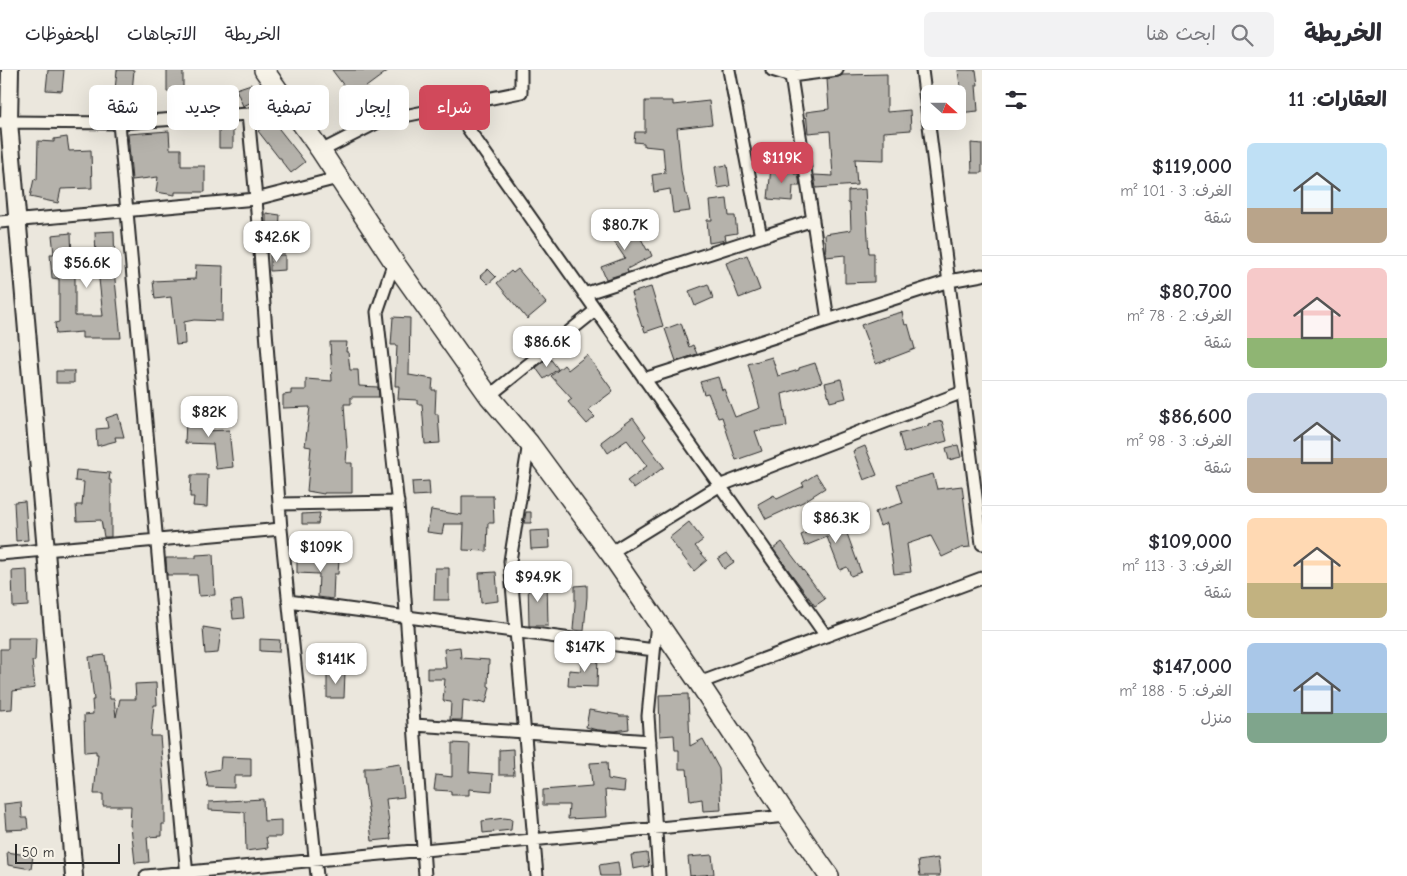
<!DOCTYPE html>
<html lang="ar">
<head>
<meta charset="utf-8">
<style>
  :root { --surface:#fff; --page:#f2f2f3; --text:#2b2b33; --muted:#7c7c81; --line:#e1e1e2; --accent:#d1495b }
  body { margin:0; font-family:"Comic Neue","Playpen Sans Arabic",sans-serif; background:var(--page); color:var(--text); direction:rtl; height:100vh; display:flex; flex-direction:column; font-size:19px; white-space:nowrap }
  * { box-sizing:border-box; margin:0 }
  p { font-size:16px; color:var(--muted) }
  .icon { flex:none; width:28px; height:28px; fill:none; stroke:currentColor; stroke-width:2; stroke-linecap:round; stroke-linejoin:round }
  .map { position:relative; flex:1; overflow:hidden; direction:ltr }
  .side { display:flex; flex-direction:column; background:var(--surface); width:425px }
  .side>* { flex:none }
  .banner { position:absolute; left:15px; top:15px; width:475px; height:45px; direction:rtl; display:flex; gap:10px }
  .needle { width:32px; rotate:111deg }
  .controls { position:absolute; left:921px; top:15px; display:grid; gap:10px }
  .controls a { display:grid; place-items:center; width:45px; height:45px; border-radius:8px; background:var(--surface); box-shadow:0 5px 20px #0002; font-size:25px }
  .scale { position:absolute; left:15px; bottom:12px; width:105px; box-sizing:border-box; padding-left:5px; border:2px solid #2b2b2b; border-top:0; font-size:14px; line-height:18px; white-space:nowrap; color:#2b2b2b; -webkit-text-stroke:4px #f7f3e8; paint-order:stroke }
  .price { position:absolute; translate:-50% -42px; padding:0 11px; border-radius:10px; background:#fff; color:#222; font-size:16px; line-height:32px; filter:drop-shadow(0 1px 2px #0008) }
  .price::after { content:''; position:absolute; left:50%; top:30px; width:15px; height:11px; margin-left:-8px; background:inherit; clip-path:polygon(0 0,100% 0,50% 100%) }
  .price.selected { background:var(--accent); color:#fff }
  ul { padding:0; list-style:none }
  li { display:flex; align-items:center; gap:15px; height:125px; padding:0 20px }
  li+li { border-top:1px solid var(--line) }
  li span { display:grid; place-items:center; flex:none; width:140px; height:100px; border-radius:8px; color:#555 }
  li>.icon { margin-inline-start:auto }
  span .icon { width:60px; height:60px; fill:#fffc; stroke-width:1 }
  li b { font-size:21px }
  h2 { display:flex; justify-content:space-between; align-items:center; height:60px; padding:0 20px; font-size:21px }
  .tag { padding:0 18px; border-radius:8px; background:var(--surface); box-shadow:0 5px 20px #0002; font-size:18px; line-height:45px }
  .tag.selected { background:var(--accent); color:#fff }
  header { display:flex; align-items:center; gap:30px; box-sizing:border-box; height:70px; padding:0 25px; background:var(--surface); border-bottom:1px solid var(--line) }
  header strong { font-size:24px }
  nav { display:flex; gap:28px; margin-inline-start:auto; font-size:18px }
  .search { width:350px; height:45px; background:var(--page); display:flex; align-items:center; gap:12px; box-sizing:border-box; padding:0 18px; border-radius:8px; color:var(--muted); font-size:19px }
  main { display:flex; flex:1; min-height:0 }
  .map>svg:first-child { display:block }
  .building { fill:#b5b2ab; stroke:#2b2b2b; fill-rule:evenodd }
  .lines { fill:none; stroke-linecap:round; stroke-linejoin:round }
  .street-casing { stroke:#2b2b2b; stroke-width:15 }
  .secondary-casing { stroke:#2b2b2b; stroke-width:20 }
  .primary-casing { stroke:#2b2b2b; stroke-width:22 }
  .street { stroke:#f7f3e8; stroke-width:11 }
  .secondary { stroke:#f7f3e8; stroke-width:16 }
  .primary { stroke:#f7f3e8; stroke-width:19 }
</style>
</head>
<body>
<header>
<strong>الخريطة</strong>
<div class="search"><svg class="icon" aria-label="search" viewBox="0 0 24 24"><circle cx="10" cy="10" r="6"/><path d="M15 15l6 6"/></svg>ابحث هنا</div>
<nav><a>الخريطة</a><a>الاتجاهات</a><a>المحفوظات</a></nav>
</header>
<main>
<section class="side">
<h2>العقارات: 11<svg class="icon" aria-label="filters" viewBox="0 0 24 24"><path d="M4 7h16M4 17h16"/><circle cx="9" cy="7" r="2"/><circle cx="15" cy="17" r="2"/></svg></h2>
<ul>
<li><span style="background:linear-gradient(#bfe0f5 65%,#b9a48a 0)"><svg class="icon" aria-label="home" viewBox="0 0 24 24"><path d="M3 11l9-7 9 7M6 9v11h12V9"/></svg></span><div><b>$119,000</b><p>الغرف: 3 · 101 m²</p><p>شقة</p></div></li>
<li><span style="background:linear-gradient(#f6c9c9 70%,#8fb573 0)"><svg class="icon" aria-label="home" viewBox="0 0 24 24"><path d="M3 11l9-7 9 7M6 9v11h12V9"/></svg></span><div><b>$80,700</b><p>الغرف: 2 · 78 m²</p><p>شقة</p></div></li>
<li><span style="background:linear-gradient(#c9d6e8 65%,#b9a48a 0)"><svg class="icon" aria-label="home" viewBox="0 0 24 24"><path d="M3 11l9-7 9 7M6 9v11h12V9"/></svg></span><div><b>$86,600</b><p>الغرف: 3 · 98 m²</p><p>شقة</p></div></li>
<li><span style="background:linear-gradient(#ffd9b3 65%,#c2b280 0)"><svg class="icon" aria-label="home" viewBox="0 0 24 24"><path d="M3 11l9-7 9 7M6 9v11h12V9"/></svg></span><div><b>$109,000</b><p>الغرف: 3 · 113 m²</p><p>شقة</p></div></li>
<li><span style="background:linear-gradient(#a9c7e8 70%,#7fa58c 0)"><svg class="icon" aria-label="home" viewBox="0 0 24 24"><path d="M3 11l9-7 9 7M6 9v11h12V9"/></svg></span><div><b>$147,000</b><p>الغرف: 5 · 188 m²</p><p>منزل</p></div></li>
</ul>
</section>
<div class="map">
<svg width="982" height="806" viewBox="0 0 982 806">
  <rect width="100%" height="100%" fill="#ebe7dd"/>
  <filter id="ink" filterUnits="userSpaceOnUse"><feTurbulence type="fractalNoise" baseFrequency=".02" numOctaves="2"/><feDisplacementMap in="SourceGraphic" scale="10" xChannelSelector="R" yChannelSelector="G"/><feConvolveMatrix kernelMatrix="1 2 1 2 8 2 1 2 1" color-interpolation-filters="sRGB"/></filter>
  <g filter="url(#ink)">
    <path class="building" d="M48,0H64L62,21L46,20Z
      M117,0H134L132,22L115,20Z
      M167,0H183V22H167Z
      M332,0H389L366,17L384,36L380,40L382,43L369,48L356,34L357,33Z
      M958,0H976L978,15H976L978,41L958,43V31H962Z
      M887,4V42L910,40L911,60L884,62V90L855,89L857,115L816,118L814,105L833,106L830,61L808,63L806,42L829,39L827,9L838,7L843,5Z
      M251,14L257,30L243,36L236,19Z
      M645,31H673V35L709,31L712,54L677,58L681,101L685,124H687L690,141L673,143L670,119L654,122L652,105L665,103L663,78L644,76V73L634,72L635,62H645Z
      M272,50L305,92L291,103L282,92L281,88H279L258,61Z
      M219,58H233V78H219Z
      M169,61L170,79H181V96H205V122H175V125L156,122L158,107L132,110L128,64Z
      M67,67L69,81L91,80L92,118L61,119L58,133L30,127L34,109L37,110L38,71L54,72V69Z
      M971,73L982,74V103H972Z
      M727,95L730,116L718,118L715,97Z
      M771,97L795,100L794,104H798L800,116H793L792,131L768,129Z
      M865,119L869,183H874V212L845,213V185L826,187L825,164L851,160L850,134L848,133V121Z
      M727,129L729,146H735L737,163L725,165L726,170L709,173L707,150H712L710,131Z
      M266,143L280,145L279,163L266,162Z
      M614,150L625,166L637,161L647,180L649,179L652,186L627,199L628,202L606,209L601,197L625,188L604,157Z
      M114,161L115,200H114L121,268H82V262L56,264L55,253L59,252V209L52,208L50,184H54L52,165L71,163L72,190L96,188L95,162ZM98,200L103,246H75V202Z
      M270,185H285V200L270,201Z
      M747,185L760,220L739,228L726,193Z
      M196,195L223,196L222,251L194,250L184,252L185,274L176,275L171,227L155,229L153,211L195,209Z
      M488,199L496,207L488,214L480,206Z
      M518,199L546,233L527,249L497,213L511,201L513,203Z
      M708,214L713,228L695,236L689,221Z
      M651,217L663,256L645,262L643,256L642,257L631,223Z
      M902,242L905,255L908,254L915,279L876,294L861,255L880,248Z
      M393,247L410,248L409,305L433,309L432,320H436L435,344H438L440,373L425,374L422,334H417V330L398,329L399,316H395L397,275H391Z
      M681,253L689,277L693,275L697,284L676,291L665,259Z
      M330,272H347L346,282H348L350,300H358L359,316L378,317L379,327H351V334H344L347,378L346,393H352V423H324V424L307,421L311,377L305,376L310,337L283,338V325L291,324V320H306V309L332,311Z
      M587,285L613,321L588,340L595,347L587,354L568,332L572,329L551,306L564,295L568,300Z
      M549,287L558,299L544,309L536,298Z
      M772,287L778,306L799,300V298L815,293L822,312L782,324L787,356L755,361L762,381L736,390L722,347L718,348L708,323L704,324L700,312L718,307L722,320L724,319L735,347L760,338L748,294Z
      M56,301H74V313H56Z
      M841,309L846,328L830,332L825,313Z
      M202,333L204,361L229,360L233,397L216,399L213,374L185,373L186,351H191L190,334Z
      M118,344L124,367H115L116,371L97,376L96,359L108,358L106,348Z
      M633,348L646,366L643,369L664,397L634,419L627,411L647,396L627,370L608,383L601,372Z
      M942,351L947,371L904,383L899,364L929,356L928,354Z
      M958,375L961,387L949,390L946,378Z
      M865,376L877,405L864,410L853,381Z
      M76,400L110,403L109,410H111V467H104L101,450L77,451L76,435H82L84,412L75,411Z
      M816,404L825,418L803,432L766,449L758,434L774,425L777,429L804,416L802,413Z
      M933,404L937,419L962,416L970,477L961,478L942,487L931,466L907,474L911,502L894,504L887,453L880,456L875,442L903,433L897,414Z
      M191,405H208L207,437L193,436L194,427H190Z
      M429,411L430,425L413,426L412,412Z
      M462,426H493L494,453H488L487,481L463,480L464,454H444L442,464L427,462L431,440L462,445Z
      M25,431L28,470L16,471L14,432Z
      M526,442H531V453H524Z
      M320,443L318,454H302V444Z
      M841,447L861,502L851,506L847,497L840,500L827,467L805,476L801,465Z
      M689,452L703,470L695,476L707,490L694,501L669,468Z
      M549,460L550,478L531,479L530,461Z
      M782,472L825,529L815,536L773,479Z
      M727,483L734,492L724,499L718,489Z
      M213,484L215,525L199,526L197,505H167L166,488H196V485Z
      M297,487L339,489L338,504H334L333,529L318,527L319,504L297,503Z
      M435,498H449V530H434Z
      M27,500L28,536L13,537L12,501Z
      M496,502L498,531L481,533L479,503Z
      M528,510H547L548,556H529Z
      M587,515V527L584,561L573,560L575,535V516Z
      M242,530L244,548L233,549L231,531Z
      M203,557L221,560L218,583L205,584Z
      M8,568H36L35,591H32L35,618L13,621L12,639L0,640V579H8Z
      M260,569L280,570L279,582L260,581Z
      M460,577L461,588L489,590L488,616L490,617L486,633L479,631V633L463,630L462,650H450L451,632L443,631L445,609H427V598H446L444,579Z
      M581,584L598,585L597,617L568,616L569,600L581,601Z
      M105,585L110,629H114L116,647L120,629H136L135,614L156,613L157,635H154L151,666H160L165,725V754H162V766L147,767L149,792L135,793L131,756H130L131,736H103V724H94L98,684H96V681L85,682L84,645L93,644L92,630H94L89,587Z
      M327,601L345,602L344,628H327Z
      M688,624L690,676L703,669L719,699L721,740L703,741L702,729L690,731L687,699H679V680H675L674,665L660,666L659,625Z
      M589,640L619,645V646H628L629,659L615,661L597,660L586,657Z
      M452,673L470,674L469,702L493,704L492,721L469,719V725H451V721L434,720L436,705L452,707Z
      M513,679L514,705H499V680Z
      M221,687L251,688V706H234V718L208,717L205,702L220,699Z
      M607,692L608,709L625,712L624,722L605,720L607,747L568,749L569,735H543V720L592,716L590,693Z
      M400,694L404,727L386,729L391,769L372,771L364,706V698H373Z
      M263,729L264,751L281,750V767H266L268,778L246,781L245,742L209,740V732Z
      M21,732L22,748H27L28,759L6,760L4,734Z
      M504,748L512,749L511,760L483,763L482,751Z
      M7,782L33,786L31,799L8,795Z
      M647,783L649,796L633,799L631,785Z
      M712,785L714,804L690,806L688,787Z
      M938,788L940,806H920L918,791Z
      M618,792L620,806H601L599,795Z"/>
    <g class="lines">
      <defs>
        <path id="street" d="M729,0L761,167
          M772,0L791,6L828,250
          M791,0V6L837,0
          M922,0L982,474
          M452,36L826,566
          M248,44L256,129L281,459L317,806
          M0,53L9,52L119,53L248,44L291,39
          M119,53L187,806
          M321,81L380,51L521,22V0
          M0,152L256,129L338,108
          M394,192L377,242L399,445L425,806
          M584,224L813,150
          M644,309L949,211L982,205
          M489,326L596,240
          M529,373L510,491L537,806
          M279,434L398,432
          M610,483L719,416L963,322
          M0,484L281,459
          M288,531L654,580
          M657,552L648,646L659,806
          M699,613L982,508
          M414,655L525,662L650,671
          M146,806L787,746"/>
        <path id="secondary" d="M10,0L9,52L74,806"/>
        <path id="primary" d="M264,0L321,81L394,192L489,326L529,373L610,483L699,613L787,746L829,806"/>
      </defs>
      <use href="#street" class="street-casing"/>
      <use href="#secondary" class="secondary-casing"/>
      <use href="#primary" class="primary-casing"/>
      <use href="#street" class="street"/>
      <use href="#secondary" class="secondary"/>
      <use href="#primary" class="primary"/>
    </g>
  </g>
</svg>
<div class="controls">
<a><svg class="needle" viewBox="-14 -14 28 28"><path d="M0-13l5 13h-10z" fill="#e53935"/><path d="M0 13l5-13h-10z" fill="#7c7c81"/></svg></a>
</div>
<div class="scale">50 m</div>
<b class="price selected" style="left:782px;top:114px">$119K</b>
<b class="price" style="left:625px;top:181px">$80.7K</b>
<b class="price" style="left:277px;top:193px">$42.6K</b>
<b class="price" style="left:87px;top:219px">$56.6K</b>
<b class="price" style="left:547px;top:298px">$86.6K</b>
<b class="price" style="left:209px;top:368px">$82K</b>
<b class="price" style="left:836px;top:474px">$86.3K</b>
<b class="price" style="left:321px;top:503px">$109K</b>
<b class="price" style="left:538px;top:533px">$94.9K</b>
<b class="price" style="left:585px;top:603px">$147K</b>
<b class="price" style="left:336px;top:615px">$141K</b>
<div class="banner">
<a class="tag selected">شراء</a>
<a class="tag">إيجار</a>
<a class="tag">تصفية</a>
<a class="tag">جديد</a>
<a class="tag">شقة</a>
</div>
</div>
</main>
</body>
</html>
